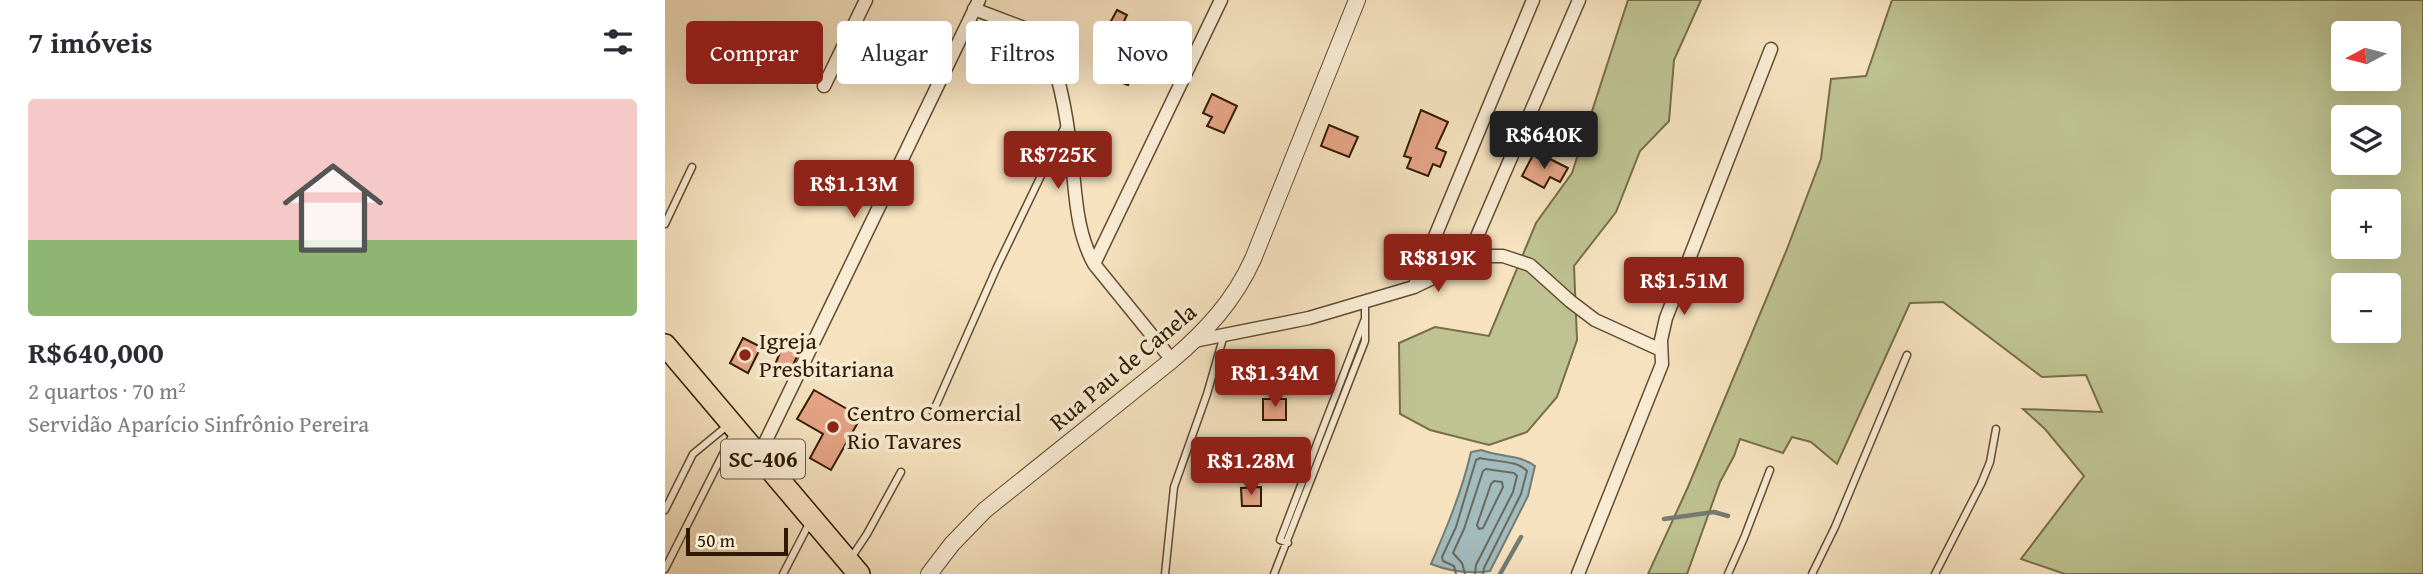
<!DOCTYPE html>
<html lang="pt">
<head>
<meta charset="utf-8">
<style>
  :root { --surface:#fff; --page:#f2f2f3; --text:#2b2b33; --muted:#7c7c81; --line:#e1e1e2; --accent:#8f2418 }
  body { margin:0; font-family:"Gentium Book Plus",serif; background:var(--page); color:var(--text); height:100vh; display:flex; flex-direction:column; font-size:26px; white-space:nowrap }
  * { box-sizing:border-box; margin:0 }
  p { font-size:23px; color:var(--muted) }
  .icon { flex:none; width:38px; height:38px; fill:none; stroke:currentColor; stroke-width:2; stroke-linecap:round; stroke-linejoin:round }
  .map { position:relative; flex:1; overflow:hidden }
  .side { display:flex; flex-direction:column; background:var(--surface); width:665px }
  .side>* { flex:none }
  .banner { position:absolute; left:21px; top:21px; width:665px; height:63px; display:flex; gap:14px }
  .needle { width:46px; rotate:263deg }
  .controls { position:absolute; left:1666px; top:21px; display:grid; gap:14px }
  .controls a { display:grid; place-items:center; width:70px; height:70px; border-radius:7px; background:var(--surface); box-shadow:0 7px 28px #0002; font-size:35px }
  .scale { position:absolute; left:21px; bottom:18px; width:102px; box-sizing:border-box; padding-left:7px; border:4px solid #2f1a01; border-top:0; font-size:19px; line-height:24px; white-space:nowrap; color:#2f1a01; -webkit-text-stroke:5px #f9ecd5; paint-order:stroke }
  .price { position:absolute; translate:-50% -60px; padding:0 16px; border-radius:7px; background:var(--accent); color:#fff; font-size:23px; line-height:46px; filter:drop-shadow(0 2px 4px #0008) }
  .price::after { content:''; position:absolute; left:50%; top:42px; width:21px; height:16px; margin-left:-10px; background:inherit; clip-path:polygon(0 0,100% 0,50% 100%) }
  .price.current { background:#222; color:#fff }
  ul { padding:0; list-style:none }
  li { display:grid; align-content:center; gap:14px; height:371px; padding:0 28px }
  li+li { border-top:2px solid var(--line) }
  li span { display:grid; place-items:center; height:217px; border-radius:7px; color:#555 }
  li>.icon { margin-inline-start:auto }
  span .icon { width:126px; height:126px; fill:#fffc; stroke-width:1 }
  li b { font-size:30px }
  h2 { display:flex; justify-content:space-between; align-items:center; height:84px; padding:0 28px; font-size:30px }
  .pill { padding:0 24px; border-radius:7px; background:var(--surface); box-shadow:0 7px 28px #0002; font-size:24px; line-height:63px }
  .pill.current { background:var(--accent); color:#fff }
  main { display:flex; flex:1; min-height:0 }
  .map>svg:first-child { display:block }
  .green { fill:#bec391; stroke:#766e49; stroke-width:2; fill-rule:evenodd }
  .water { fill:#a2bbbd; stroke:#747b72; stroke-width:2 }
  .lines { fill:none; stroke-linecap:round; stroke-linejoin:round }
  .shore { stroke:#686a5f; stroke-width:2 }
  .stream { stroke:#747b72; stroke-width:4.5 }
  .building { fill:#e6a587; stroke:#2f1a01; stroke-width:2 }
  .service-casing { stroke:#614c30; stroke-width:9 }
  .minor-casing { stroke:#614c30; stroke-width:15 }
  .tertiary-casing { stroke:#614c30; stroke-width:18 }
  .primary-casing { stroke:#2f1a01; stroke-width:24 }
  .service { stroke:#f9ecd5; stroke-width:6 }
  .minor { stroke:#f9ecd5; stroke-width:12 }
  .tertiary { stroke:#f9ecd5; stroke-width:16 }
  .primary { stroke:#f6e2bf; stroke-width:21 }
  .poi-dot { fill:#8f2418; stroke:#f9ecd5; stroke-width:2.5 }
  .labels { text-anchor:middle; stroke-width:7; stroke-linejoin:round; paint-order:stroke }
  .shield { fill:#f9ecd5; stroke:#6c5941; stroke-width:2 }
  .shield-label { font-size:23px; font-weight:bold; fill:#2f1a01 }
  .poi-label { font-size:24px; fill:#2f1a01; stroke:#f9ecd5; text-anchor:start }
  .street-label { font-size:24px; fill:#2f1a01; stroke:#f9ecd5 }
</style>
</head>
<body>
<main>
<section class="side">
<h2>7 imóveis<svg class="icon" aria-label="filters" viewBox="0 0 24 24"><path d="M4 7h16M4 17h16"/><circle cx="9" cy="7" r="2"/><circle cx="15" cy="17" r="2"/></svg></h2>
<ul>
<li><span style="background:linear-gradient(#f6c9c9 65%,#8fb573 0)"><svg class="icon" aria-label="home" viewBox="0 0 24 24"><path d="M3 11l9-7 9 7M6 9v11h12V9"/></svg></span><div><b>R$640,000</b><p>2 quartos · 70 m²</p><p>Servidão Aparício Sinfrônio Pereira</p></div></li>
</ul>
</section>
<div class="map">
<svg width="1758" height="574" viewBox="0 0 1758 574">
  <rect width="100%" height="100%" fill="#f6e2bf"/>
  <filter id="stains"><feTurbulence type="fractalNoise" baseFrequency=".00286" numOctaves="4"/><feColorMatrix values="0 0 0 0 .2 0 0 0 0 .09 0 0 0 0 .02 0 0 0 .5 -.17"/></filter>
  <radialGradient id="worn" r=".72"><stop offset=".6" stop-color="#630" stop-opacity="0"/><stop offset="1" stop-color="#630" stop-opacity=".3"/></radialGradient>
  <path class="green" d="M963,0H1036L1009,60L1004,121L975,151L951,212L909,266L912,340L892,397L862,432L824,445L765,430L735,414L734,343L770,327L824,336L871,223L907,173Z
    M1227,0H1758V574H1400L1356,559L1419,476L1380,429L1358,409L1437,412L1421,375L1377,377L1278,302L1245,303L1172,464L1146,442L1127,437L1118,453L1075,439L1069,456L1055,482L1022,574H983L1023,487L1122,249L1156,159L1166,79L1201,76ZM1678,33H1724V79H1678ZM1678,117H1724V163H1678ZM1678,201H1724V247H1678ZM1678,285H1724V331H1678Z"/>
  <path class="water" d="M816,450C835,457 853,454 870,466L863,496L825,571C806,574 784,571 766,564C782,527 797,491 806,452Z"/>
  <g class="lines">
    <path class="shore" d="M829,481L837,482L838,487L818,528L814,529L812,525L826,484Z
      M791,574L789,566L778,561L777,557L791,527L811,460L815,458C830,462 852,460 862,471L856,494L819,568L818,574
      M800,574L797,563L788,553L799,529L818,471L821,469L849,473L852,476L848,492L811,565L810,574"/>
    <path class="stream" d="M999,519L1049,512L1063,516
      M835,574L856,537"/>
  </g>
  <path class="building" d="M452,10L462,15L452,36L441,30Z
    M453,49L474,58L463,85L441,77Z
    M547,94L572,106L559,133L542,126L547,117L538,113Z
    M756,110L783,122L771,148L781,152L775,167L768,164L763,176L742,168L746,158L739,156Z
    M664,125L693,137L684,157L656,146Z
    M875,154L903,168L895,182L885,177L879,188L857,176L868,155L873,158Z
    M78,338L96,347L83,373L65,363Z
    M119,343L135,350L124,374L109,367Z
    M149,390L196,417L166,470L145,458L158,434L132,419Z
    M598,399H621V420H598Z
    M596,487V506H577L576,488Z"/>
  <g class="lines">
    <defs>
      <path id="service" d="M0,224L27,167
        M268,412L332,267L399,128
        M0,510L28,454L62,426
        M623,543L615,540L699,321
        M186,558L202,534L236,472
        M0,569L68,434
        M118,574L145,522
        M500,574L509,487L542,394L559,335
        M609,574L700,341V302
        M1063,574L1079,538L1105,470
        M1147,574L1170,527L1242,355
        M1270,574L1316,484L1325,462L1331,429"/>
      <path id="minor" d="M309,9L375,34L379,38C394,73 402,116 406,154C411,192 410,229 429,264L507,360
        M159,86L201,0
        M801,262L914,0
        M429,264L556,0
        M749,287L868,0
        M529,341L644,318L749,287L801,262L822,256H838L865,265L905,301L930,320L996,350
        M94,455L314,0
        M913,574L997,364L996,340L1001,318L1106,49"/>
      <path id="tertiary" d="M264,574L287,544L320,510L507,360C541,331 569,301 588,259L692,0"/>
      <path id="primary" d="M0,345L194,574"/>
    </defs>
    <use href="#service" class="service-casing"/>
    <use href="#minor" class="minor-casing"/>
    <use href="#tertiary" class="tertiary-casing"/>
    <use href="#primary" class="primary-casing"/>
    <use href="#service" class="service"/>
    <use href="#minor" class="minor"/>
    <use href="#tertiary" class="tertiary"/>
    <use href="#primary" class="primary"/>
  </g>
  <g class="poi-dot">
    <circle cx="80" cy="355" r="7"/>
    <circle cx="168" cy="427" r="7"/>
  </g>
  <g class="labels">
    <rect class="shield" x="56" y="439.5" width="84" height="39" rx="5"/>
    <g class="shield-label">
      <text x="98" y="467">SC-406</text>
    </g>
    <g class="poi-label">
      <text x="94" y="349">Igreja<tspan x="94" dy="28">Presbitariana</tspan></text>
      <text x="182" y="421">Centro Comercial<tspan x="182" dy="28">Rio Tavares</tspan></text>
    </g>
    <g class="street-label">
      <text transform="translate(458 367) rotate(-40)" y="8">Rua Pau de Canela</text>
    </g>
  </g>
  <rect width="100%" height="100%" filter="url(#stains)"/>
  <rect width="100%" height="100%" fill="url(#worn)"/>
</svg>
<div class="controls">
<a><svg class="needle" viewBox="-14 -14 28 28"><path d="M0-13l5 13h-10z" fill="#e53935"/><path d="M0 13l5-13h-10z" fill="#7c7c81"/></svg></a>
<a><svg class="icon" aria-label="layers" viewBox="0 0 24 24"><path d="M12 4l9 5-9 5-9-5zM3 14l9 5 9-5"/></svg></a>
<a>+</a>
<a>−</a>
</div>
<div class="scale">50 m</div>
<b class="price current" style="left:879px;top:171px">R$640K</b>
<b class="price" style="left:393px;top:191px">R$725K</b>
<b class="price" style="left:189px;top:220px">R$1.13M</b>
<b class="price" style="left:773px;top:294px">R$819K</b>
<b class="price" style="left:1019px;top:317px">R$1.51M</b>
<b class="price" style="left:610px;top:409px">R$1.34M</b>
<b class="price" style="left:586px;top:497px">R$1.28M</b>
<div class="banner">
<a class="pill current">Comprar</a>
<a class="pill">Alugar</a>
<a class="pill">Filtros</a>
<a class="pill">Novo</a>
</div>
</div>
</main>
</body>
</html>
